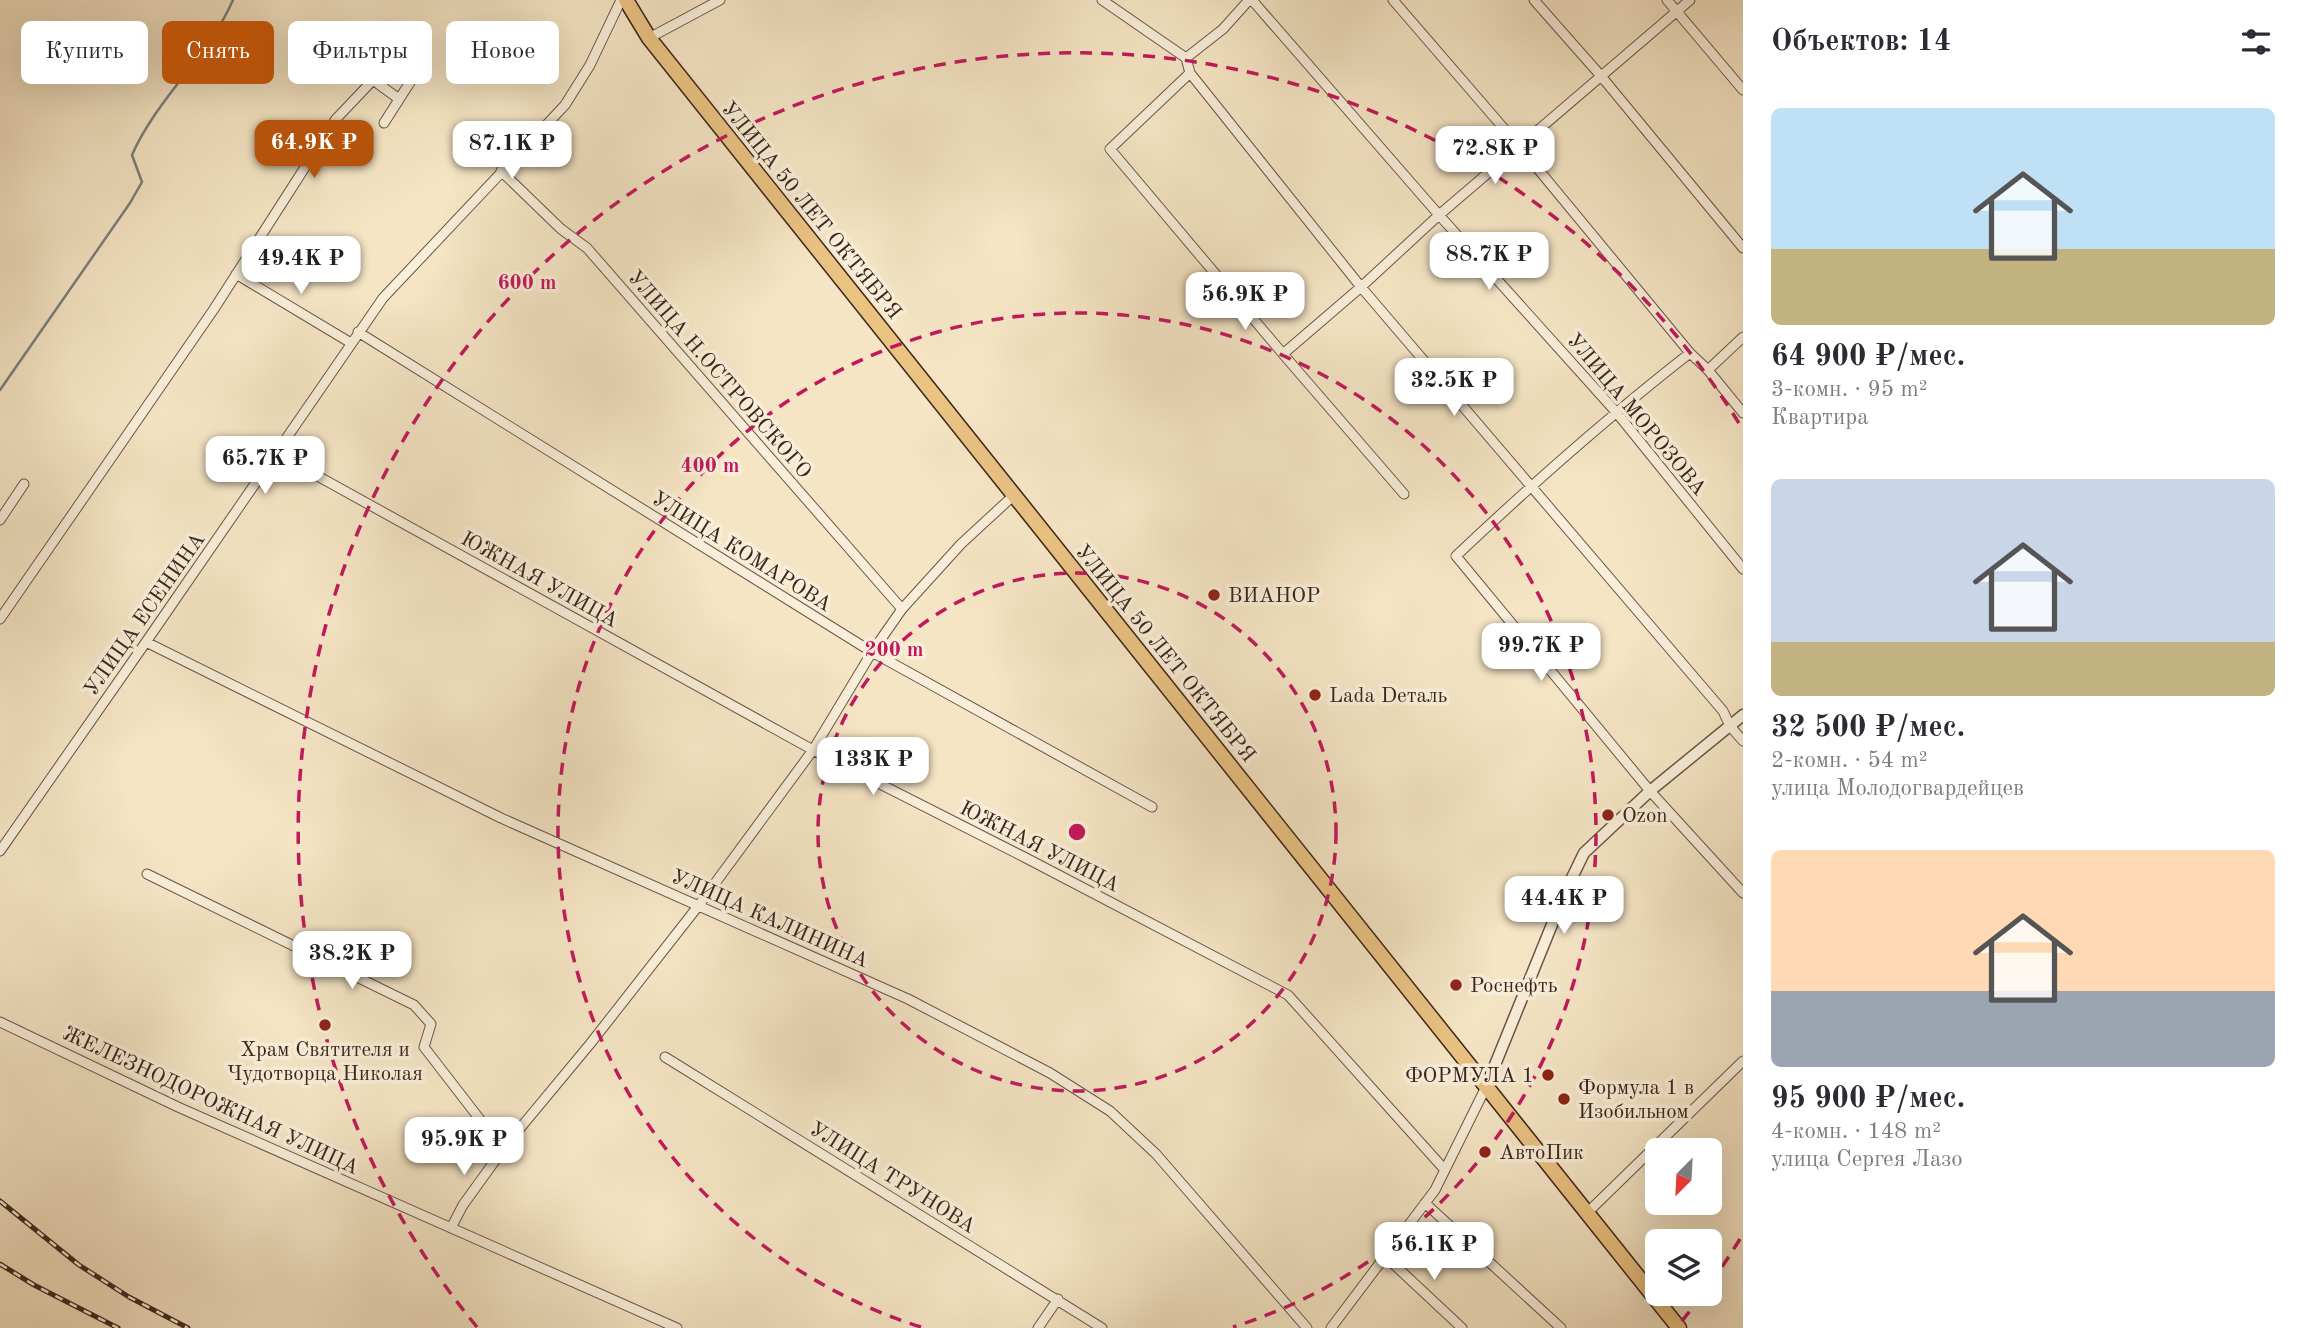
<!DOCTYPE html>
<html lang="ru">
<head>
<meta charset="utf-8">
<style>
  :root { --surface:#fff; --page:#f7f7f7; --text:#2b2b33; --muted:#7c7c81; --accent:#b45309 }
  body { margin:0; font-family:"Old Standard TT",serif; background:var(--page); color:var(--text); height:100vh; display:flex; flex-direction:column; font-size:26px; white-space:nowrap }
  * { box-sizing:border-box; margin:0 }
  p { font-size:23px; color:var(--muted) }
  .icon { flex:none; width:38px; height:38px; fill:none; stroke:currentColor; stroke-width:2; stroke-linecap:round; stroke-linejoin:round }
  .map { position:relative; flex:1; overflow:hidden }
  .drawer { display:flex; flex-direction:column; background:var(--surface); width:560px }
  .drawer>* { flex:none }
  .guide { position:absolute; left:21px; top:21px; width:665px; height:63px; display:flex; gap:14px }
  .needle { width:46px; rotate:204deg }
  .controls { position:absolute; left:1645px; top:1138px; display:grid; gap:14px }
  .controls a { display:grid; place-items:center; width:77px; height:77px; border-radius:10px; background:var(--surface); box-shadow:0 7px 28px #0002; font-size:35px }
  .price { position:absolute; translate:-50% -60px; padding:0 16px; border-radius:14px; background:#fff; color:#222; font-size:23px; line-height:46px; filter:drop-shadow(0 2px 4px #0008) }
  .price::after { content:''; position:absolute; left:50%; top:42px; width:21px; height:16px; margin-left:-10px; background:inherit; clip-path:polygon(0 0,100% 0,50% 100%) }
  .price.on { background:var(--accent); color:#fff }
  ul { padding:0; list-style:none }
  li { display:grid; align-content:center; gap:14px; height:371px; padding:0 28px }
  li span { display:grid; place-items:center; height:217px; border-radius:10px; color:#555 }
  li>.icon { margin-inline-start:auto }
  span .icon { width:126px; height:126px; fill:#fffc; stroke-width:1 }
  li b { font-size:30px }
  h2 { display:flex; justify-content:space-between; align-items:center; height:84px; padding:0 28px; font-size:30px }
  .chip { padding:0 24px; border-radius:10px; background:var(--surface); box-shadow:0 7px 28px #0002; font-size:24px; line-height:63px }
  .chip.on { background:var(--accent); color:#fff }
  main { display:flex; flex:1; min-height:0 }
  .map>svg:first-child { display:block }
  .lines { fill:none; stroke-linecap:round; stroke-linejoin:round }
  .stream { stroke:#78807e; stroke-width:2.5 }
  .minor-casing { stroke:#6b5547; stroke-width:11 }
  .tertiary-casing { stroke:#6b5547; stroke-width:13 }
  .primary-casing { stroke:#3d251d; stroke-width:17 }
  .minor { stroke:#f8eed9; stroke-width:9 }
  .tertiary { stroke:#f8eed9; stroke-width:10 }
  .primary { stroke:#eac282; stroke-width:14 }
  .rail-casing { stroke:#3d251d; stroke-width:5 }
  .rail { stroke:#f8eed9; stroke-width:2.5; stroke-dasharray:8; stroke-linecap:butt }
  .ring { fill:none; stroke:#c2185b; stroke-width:3.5; stroke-dasharray:12 9 }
  .poi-dot { fill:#8f2418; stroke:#f8eed9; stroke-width:2.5 }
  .labels { text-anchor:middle; stroke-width:7; stroke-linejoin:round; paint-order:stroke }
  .street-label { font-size:21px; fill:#3d251d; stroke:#f8eed9 }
  .poi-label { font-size:21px; fill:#3d251d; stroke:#f8eed9; text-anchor:start }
  .centre { fill:#c2185b; stroke:#f8eed9; stroke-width:3.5 }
  .ring-label { font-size:21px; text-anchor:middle; font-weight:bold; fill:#c2185b; stroke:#f8eed9; stroke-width:7; stroke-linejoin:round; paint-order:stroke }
</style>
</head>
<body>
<main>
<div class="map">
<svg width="1743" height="1328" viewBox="0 0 1743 1328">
  <rect width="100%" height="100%" fill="#f5e5c5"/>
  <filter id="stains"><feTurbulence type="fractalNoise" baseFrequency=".00286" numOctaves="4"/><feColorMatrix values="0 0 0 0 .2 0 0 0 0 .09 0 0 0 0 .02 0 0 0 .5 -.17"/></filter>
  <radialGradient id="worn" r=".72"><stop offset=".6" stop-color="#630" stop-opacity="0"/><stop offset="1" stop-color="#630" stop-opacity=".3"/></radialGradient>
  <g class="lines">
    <path class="stream" d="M0,390L130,203L142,182L132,155C157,98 208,57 233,0"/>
    <defs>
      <path id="minor" d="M1102,0L1186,58
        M1249,0L1223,29L1186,58L1190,73L1110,149L1283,354L1404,494
        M1252,0L1439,215L1616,412L1743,569
        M1393,0L1519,146L1690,353L1708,370L1743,413
        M1534,0L1601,76L1743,248
        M1667,0L1743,90
        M649,38L720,0
        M1190,73L1361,287L1723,711L1730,726L1743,741
        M384,123L421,65
        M501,171L561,229L587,248L902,609
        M236,274L351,343
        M358,332L872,652L1152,807
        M1690,353C1608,417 1531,485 1456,556L1650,791L1743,893
        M1283,354L1361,287L1439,215L1690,0
        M1708,370L1743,337
        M276,453L813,750L1026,858L1288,995L1445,1170
        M0,520L24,484
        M0,619L214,309L336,119L373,80L399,99
        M146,642L501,818L908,999L1050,1073L1110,1111L1156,1154L1307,1328
        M0,851L146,642L383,298L565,105L590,65L621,0
        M147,874L414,1005L431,1024L424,1047L485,1126L507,1144
        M0,1022L178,1107L677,1328
        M665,1057L1102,1328
        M1425,1203L1561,1328
        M1587,1213L1743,1061
        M451,1228L463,1205L507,1144L590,1044L699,905L813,750L872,652L902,609L961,544L1013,496
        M1386,1257L1462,1328
        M1038,1328L1058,1299
        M1331,1328L1435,1190L1486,1087"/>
      <path id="tertiary" d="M1486,1087L1566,890L1584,853L1650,791L1743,715"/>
      <path id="primary" d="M626,0L649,38L1679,1328"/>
    </defs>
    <use href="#minor" class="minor-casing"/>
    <use href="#tertiary" class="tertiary-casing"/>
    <use href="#primary" class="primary-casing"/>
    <use href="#minor" class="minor"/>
    <use href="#tertiary" class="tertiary"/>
    <use href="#primary" class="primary"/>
    <defs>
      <path id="rail" d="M0,1201L79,1265L129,1297L188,1328
        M0,1264L34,1285L118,1328"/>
    </defs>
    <use href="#rail" class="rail-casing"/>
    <use href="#rail" class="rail"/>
  </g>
  <g class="ring">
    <circle cx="1077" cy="832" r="259"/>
    <path d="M921 1327A519 519 0 1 1 1233 1327"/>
    <path d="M1740 1239A778 778 0 0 1 1710 1284M1702 1295A778 778 0 0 1 1677 1327M477 1327A778 778 0 1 1 1740 425"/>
  </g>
  <g class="poi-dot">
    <circle cx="1214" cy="595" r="7"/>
    <circle cx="1315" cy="695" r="7"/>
    <circle cx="1608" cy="815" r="7"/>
    <circle cx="1456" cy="985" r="7"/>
    <circle cx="325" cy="1025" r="7"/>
    <circle cx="1548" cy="1075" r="7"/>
    <circle cx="1564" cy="1099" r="7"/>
    <circle cx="1485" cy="1152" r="7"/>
  </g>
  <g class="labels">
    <g class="street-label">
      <text transform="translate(812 210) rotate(51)" y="7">УЛИЦА 50 ЛЕТ ОКТЯБРЯ</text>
      <text transform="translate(720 374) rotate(49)" y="7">УЛИЦА Н.ОСТРОВСКОГО</text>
      <text transform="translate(1637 414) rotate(50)" y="7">УЛИЦА МОРОЗОВА</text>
      <text transform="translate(742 551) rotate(32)" y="7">УЛИЦА КОМАРОВА</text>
      <text transform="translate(540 579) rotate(29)" y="7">ЮЖНАЯ УЛИЦА</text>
      <text transform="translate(144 614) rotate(-55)" y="7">УЛИЦА ЕСЕНИНА</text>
      <text transform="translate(1166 653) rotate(51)" y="7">УЛИЦА 50 ЛЕТ ОКТЯБРЯ</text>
      <text transform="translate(1040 846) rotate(27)" y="7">ЮЖНАЯ УЛИЦА</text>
      <text transform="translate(770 918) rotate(24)" y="7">УЛИЦА КАЛИНИНА</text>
      <text transform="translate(211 1100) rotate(25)" y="7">ЖЕЛЕЗНОДОРОЖНАЯ УЛИЦА</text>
      <text transform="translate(893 1177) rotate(32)" y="7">УЛИЦА ТРУНОВА</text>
    </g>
    <g class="poi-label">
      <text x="1228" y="602">ВИАНОР</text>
      <text x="1329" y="702">Lada Dеталь</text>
      <text x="1622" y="822">Ozon</text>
      <text x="1470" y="992">Роснефть</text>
      <text x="325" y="1056" text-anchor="middle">Храм Святителя и<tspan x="325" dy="24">Чудотворца Николая</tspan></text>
      <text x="1534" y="1082" text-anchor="end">ФОРМУЛА 1</text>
      <text x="1578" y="1094">Формула 1 в<tspan x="1578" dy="24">Изобильном</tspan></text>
      <text x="1499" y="1159">АвтоПик</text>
    </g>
  </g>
  <circle cx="1077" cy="832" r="10" class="centre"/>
  <g class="ring-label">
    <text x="527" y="289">600 m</text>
    <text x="710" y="472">400 m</text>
    <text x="894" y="656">200 m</text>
  </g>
  <rect width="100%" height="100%" filter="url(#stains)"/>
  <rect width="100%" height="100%" fill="url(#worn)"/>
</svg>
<div class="controls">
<a><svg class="needle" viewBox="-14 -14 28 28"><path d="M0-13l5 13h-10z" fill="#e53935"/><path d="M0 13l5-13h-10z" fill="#7c7c81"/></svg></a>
<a><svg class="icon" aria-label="layers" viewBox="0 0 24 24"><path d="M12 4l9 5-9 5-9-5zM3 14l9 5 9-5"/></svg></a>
</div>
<b class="price on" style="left:314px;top:180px">64.9K ₽</b>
<b class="price" style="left:512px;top:181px">87.1K ₽</b>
<b class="price" style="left:1495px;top:186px">72.8K ₽</b>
<b class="price" style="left:1489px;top:292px">88.7K ₽</b>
<b class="price" style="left:301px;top:296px">49.4K ₽</b>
<b class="price" style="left:1245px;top:332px">56.9K ₽</b>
<b class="price" style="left:1454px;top:418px">32.5K ₽</b>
<b class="price" style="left:265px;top:496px">65.7K ₽</b>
<b class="price" style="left:1541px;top:683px">99.7K ₽</b>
<b class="price" style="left:873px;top:797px">133K ₽</b>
<b class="price" style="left:1564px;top:936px">44.4K ₽</b>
<b class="price" style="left:352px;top:991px">38.2K ₽</b>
<b class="price" style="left:464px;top:1177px">95.9K ₽</b>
<b class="price" style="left:1434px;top:1282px">56.1K ₽</b>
<div class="guide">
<a class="chip">Купить</a>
<a class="chip on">Снять</a>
<a class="chip">Фильтры</a>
<a class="chip">Новое</a>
</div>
</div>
<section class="drawer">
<h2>Объектов: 14<svg class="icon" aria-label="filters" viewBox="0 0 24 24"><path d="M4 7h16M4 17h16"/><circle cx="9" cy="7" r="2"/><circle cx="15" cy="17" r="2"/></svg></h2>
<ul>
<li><span style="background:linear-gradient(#bfe0f5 65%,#c2b280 0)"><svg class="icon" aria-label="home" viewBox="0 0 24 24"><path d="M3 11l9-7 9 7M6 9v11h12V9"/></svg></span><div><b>64 900 ₽/мес.</b><p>3-комн. · 95 m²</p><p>Квартира</p></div></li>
<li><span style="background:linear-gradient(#c9d6e8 75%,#c2b280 0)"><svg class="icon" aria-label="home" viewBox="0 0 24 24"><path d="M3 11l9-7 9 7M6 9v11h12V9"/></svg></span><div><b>32 500 ₽/мес.</b><p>2-комн. · 54 m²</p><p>улица Молодогвардейцев</p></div></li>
<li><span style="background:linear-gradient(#ffd9b3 65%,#9aa5b1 0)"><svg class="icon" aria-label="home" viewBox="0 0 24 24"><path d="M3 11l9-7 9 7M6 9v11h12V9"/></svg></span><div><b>95 900 ₽/мес.</b><p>4-комн. · 148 m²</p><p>улица Сергея Лазо</p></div></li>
</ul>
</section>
</main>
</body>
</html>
